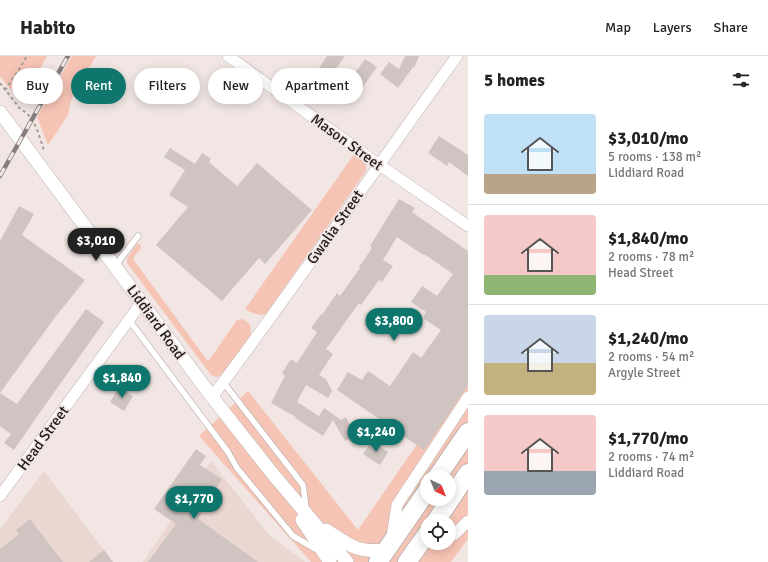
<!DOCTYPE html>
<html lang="en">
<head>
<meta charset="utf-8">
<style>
  :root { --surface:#fff; --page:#f2f2f2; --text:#222; --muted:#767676; --line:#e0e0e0; --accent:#0f766e }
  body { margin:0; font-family:Signika,sans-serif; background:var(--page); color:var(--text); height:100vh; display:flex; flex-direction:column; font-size:15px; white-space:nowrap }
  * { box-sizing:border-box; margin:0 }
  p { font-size:13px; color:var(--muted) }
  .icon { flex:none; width:22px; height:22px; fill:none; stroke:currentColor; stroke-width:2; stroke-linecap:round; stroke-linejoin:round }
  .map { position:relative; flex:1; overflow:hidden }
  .drawer { display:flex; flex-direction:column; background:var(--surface); width:300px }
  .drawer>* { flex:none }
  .hud { position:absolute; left:12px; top:12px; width:380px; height:36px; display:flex; gap:8px }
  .needle { width:26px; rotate:137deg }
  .buttons { position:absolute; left:420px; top:414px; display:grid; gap:8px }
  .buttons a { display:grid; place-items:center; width:36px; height:36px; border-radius:50%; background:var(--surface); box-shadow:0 2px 10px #0003; font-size:20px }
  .price { position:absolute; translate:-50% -34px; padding:0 9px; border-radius:14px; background:var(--accent); color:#fff; font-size:13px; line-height:26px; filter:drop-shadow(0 1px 2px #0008) }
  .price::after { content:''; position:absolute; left:50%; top:24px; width:12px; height:9px; margin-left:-6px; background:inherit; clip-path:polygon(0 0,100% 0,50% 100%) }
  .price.on { background:#222; color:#fff }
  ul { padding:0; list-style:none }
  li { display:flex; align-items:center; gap:12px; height:100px; padding:0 16px }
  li+li { border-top:1px solid var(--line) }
  li span { display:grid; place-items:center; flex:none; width:112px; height:80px; border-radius:4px; color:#555 }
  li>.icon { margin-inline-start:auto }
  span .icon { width:48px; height:48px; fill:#fffc; stroke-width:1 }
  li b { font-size:17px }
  h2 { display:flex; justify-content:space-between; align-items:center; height:48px; padding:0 16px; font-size:17px }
  .pill { padding:0 14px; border-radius:18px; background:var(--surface); box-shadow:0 2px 10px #0003; font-size:14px; line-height:36px }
  .pill.on { background:var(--accent); color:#fff }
  header { display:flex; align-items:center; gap:24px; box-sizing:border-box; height:56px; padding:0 20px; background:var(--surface); border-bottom:1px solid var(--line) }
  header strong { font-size:19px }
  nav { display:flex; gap:22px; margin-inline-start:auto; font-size:14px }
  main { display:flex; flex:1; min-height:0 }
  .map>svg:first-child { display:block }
  .built { fill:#ebd7d1 }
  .green { fill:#f6c4b5; fill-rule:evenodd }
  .building { fill:#cfc4c1 }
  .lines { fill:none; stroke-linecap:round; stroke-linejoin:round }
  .service-casing { stroke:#beb3b0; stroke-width:7 }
  .minor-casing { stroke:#beb3b0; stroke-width:12 }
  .tertiary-casing { stroke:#beb3b0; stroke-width:14 }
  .trunk-casing { stroke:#beb3b0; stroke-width:20 }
  .path { stroke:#a59d9a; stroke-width:2; stroke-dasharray:3 3; stroke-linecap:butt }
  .service { stroke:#fff; stroke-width:5.5 }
  .minor { stroke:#fff; stroke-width:11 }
  .tertiary { stroke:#fff; stroke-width:13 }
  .trunk { stroke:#fff; stroke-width:18 }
  .rail-casing { stroke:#857e7c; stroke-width:4.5 }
  .rail { stroke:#f1e6e3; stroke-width:3; stroke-dasharray:9; stroke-linecap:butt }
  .labels { text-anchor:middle; stroke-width:3.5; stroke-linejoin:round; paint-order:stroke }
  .street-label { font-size:15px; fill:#1e1a19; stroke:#f1e6e3 }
</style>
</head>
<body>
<header>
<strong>Habito</strong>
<nav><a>Map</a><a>Layers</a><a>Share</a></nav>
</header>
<main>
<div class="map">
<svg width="468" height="506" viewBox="0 0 468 506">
  <rect width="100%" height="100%" fill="#f1e6e3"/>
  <path class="built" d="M211,405L270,480L305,506H143Z
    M44,415L113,506H0V473Z"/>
  <path class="green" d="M0,0H47L28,34L16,39L0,21Z
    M72,0H96L71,44L68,59L48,89L37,61Z
    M357,94L366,105V115L266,258C257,260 252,257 245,253Z
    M137,188H140L141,192L136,198L133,203L207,304L210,303L237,264L243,263L250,268L251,279L224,318L217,321L211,319L127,207V202Z
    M468,314V483L451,506H311L199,380L248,335L358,474ZM427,421H449V443H427ZM427,465H449V487H427Z"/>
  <path class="building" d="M327,0H345L323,32L311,24Z
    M405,0H419L414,12L413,11L398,32L380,18L389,6L399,13Z
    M365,3L377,11L350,49L338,41Z
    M439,80L468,99V120L449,106L447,110L428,97Z
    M170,92L195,108L202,97L211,103L209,106L237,130L257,107L312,154L265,208L259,202L222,245L156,189L188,151L169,139L185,114L164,101Z
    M399,143L415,152L412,156L468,195V329L424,394L384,367L387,363L382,365L337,334L348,316L362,324L368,315L390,330L413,296L421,302L441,274L423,262L426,256L411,246L422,230L437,240L453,218L424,198L423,199L397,181L383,204L393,210L382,226L379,224L361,249L359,247L326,293L333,298L319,319L326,323L332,335L328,342L306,329L297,346L319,360L324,352L341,364L346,361L355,380L345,385L333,364L323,380L295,362L296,361L271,347L285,320L282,317L291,303L297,307L317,276L311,272L321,258L322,259L337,237L340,240L360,212L359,211L372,192L370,190Z
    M19,150L34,158L22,179L85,224L56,260L0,337V185Z
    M86,253L104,266L36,362L14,394L4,387L11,378L0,370V337L17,348Z
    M119,331L133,340L124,355L110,346Z
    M372,385L388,396L380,409L363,398Z
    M196,393L206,400L200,409L222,423L198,463L258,506H148L176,468L154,453Z
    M30,463L63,506H0V493L19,478L16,474Z
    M104,494L113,506H89Z"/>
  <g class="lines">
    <defs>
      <path id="service" d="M116,211L121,202L138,180
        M129,264L228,396L237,412L293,480L319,495
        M223,326L303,429L306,452"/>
      <path id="minor" d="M228,0L378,108L468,170
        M212,341C296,230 375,113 457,0
        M0,440L142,246
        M392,481L397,449L468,341
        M449,481L455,478L468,465"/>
      <path id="tertiary" d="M0,56L212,341L272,417L347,506
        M302,464L330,506
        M326,474C349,489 356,497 386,494"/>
      <path id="trunk" d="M437,421L468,376
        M436,465L468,417
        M378,506L427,435
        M407,506L427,478"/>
    </defs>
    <use href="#service" class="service-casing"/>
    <use href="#minor" class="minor-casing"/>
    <use href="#tertiary" class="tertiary-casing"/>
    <use href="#trunk" class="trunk-casing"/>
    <path class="path" d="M0,27L21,54C35,59 39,81 44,94
      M5,34L15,20L27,0"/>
    <use href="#service" class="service"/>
    <use href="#minor" class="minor"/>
    <use href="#tertiary" class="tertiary"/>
    <use href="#trunk" class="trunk"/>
    <defs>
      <path id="rail" d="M0,120L68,0"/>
    </defs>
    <use href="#rail" class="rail-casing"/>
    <use href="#rail" class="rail"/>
  </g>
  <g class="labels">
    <g class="street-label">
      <text transform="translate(347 86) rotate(36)" y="5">Mason Street</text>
      <text transform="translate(335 171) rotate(-55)" y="5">Gwalia Street</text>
      <text transform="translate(156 266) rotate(54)" y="5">Liddiard Road</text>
      <text transform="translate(43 382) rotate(-54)" y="5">Head Street</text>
    </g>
  </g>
</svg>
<div class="buttons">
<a><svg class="needle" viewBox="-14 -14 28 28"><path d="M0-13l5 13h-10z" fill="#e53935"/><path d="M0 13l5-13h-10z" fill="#767676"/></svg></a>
<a><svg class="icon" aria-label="locate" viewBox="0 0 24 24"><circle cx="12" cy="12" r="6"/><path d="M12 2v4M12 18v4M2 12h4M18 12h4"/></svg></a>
</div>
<b class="price on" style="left:96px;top:206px">$3,010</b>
<b class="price" style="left:394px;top:286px">$3,800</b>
<b class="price" style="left:122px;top:343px">$1,840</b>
<b class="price" style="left:376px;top:397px">$1,240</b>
<b class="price" style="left:194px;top:464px">$1,770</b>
<div class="hud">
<a class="pill">Buy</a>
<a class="pill on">Rent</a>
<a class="pill">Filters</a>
<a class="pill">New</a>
<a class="pill">Apartment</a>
</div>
</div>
<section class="drawer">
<h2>5 homes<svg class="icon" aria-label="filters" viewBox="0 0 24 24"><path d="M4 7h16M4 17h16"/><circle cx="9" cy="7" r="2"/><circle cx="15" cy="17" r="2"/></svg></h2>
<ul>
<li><span style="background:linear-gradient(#bfe0f5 75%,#b9a48a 0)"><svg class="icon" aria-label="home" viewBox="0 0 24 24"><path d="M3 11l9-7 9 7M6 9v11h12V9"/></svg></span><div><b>$3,010/mo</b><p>5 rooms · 138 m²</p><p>Liddiard Road</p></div></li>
<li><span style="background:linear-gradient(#f6c9c9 75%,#8fb573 0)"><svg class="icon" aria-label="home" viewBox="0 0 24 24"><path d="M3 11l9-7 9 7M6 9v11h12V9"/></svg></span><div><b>$1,840/mo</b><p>2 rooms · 78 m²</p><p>Head Street</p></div></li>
<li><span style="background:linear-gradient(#c9d6e8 60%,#c2b280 0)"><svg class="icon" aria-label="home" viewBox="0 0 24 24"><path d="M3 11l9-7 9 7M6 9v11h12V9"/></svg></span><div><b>$1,240/mo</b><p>2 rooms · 54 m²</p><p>Argyle Street</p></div></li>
<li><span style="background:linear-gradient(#f6c9c9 70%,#9aa5b1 0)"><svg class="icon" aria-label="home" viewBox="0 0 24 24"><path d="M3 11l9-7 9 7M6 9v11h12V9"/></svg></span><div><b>$1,770/mo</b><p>2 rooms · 74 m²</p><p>Liddiard Road</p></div></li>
</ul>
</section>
</main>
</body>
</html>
